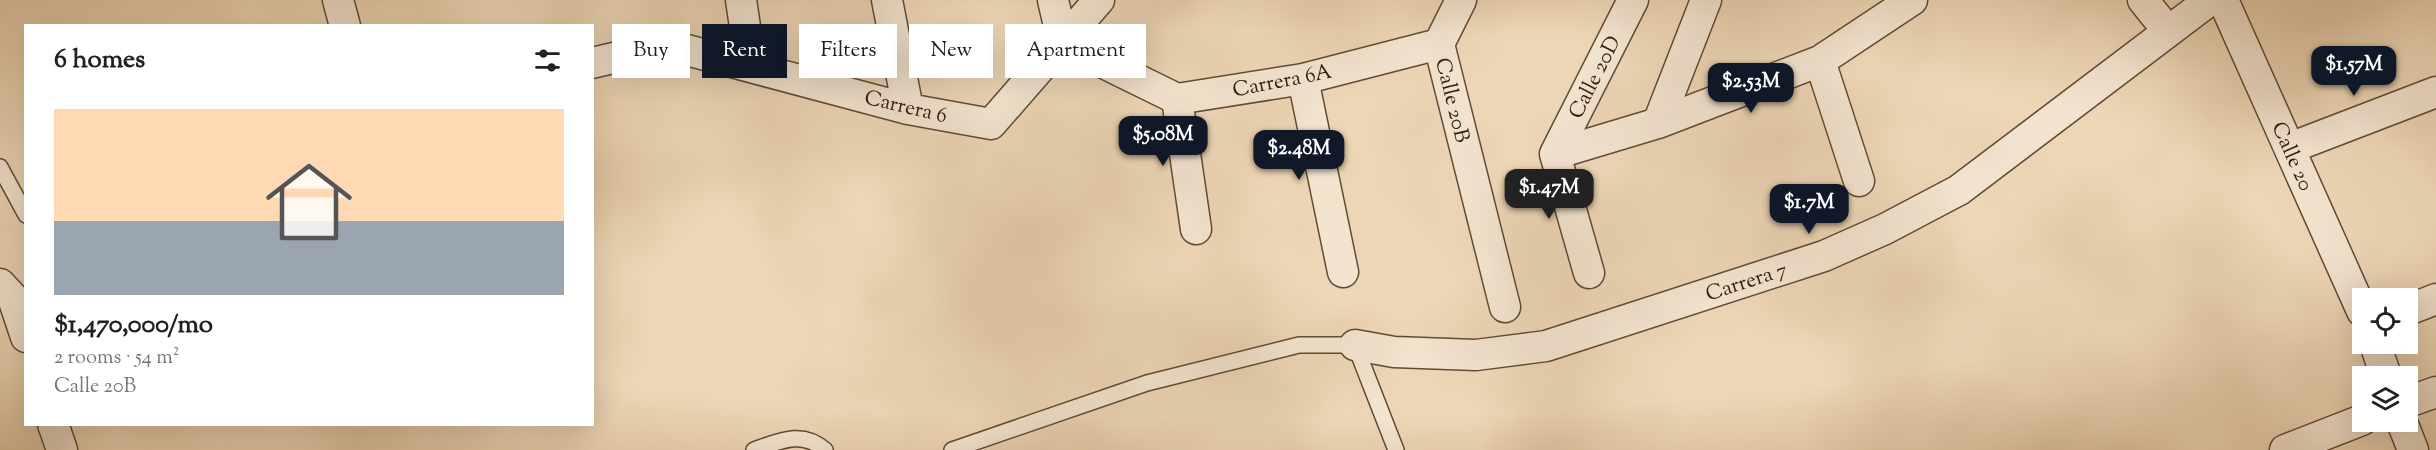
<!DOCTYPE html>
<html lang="en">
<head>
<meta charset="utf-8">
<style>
  :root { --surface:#fff; --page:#f2f2f2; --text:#202124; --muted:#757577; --accent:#111827 }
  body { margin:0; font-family:"Sorts Mill Goudy",serif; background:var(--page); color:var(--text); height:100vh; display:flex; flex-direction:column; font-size:22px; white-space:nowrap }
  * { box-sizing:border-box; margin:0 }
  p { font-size:20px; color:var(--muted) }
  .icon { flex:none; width:33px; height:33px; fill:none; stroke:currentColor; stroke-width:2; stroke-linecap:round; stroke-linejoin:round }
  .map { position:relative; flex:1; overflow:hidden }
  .details { position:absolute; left:24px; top:24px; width:570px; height:402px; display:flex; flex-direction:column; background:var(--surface); border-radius:0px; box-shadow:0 6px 24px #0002 }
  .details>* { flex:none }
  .top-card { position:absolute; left:612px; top:24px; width:570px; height:54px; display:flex; gap:12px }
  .controls { position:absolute; left:2352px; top:288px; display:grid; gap:12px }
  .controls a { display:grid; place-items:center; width:66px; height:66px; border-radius:0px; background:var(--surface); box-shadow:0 6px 24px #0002; font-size:30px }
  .price { position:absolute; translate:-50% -51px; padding:0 14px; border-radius:12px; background:var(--accent); color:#fff; font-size:20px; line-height:39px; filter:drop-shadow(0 2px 3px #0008) }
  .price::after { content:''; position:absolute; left:50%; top:36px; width:18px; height:14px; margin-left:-9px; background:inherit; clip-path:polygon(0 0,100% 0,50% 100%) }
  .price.current { background:#222; color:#fff }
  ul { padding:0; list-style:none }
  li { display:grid; align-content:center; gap:12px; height:318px; padding:0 30px }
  li span { display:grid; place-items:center; height:186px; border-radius:0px; color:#555 }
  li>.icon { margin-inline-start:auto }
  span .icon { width:108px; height:108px; fill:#fffc; stroke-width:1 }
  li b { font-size:26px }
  h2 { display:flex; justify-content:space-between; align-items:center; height:72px; padding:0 30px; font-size:26px }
  .tag { padding:0 21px; border-radius:0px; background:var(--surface); box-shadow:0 6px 24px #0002; font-size:21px; line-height:54px }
  .tag.current { background:var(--accent); color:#fff }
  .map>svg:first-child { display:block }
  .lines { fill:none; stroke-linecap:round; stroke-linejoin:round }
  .lane-casing { stroke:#5f4b35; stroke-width:18 }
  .street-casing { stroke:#5f4b35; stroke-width:33 }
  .lane { stroke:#f3e4d0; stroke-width:15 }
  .street { stroke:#f3e4d0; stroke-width:30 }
  .labels { text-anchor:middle; stroke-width:4.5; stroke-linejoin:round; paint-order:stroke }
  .street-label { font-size:21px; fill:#301d0a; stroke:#f3e4d0 }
</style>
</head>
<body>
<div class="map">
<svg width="2436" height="450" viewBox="0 0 2436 450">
  <rect width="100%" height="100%" fill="#edd6b6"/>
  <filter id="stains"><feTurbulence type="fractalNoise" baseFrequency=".00333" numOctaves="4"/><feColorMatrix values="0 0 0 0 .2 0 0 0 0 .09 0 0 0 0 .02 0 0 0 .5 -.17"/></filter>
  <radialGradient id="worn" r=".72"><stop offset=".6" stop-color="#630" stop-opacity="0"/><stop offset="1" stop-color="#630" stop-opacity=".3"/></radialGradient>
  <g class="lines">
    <defs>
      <path id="lane" d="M0,167L26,215
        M754,450C780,441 802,430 825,450
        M952,450L1147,383L1299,345H1355L1396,450"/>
      <path id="street" d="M338,0L345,26
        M741,0L751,67
        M887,0L908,109
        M1053,0L1063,43L1177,99L1303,79L1439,44
        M1461,0L1439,44L1505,307
        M2143,0L2167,30
        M2223,0L2362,311
        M1820,61L1859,181
        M592,63L668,45L908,109L991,124L1099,0
        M1303,79L1343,272
        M1177,99L1196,229
        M1658,123L1706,0
        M2290,148L2436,92
        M1555,154L1658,123L1820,61L1912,0
        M1555,154L1633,0
        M1555,154L1589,273
        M0,284L13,298L26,337
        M2408,310L2436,299
        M2375,344L2386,376
        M1355,345L1394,352L1476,355L1546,346L1824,256L1885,229L1959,190L2210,0
        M2408,402L2436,392
        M2402,422L2413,450
        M53,424L62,450
        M2285,450L2362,420"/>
    </defs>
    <use href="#lane" class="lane-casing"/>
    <use href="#street" class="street-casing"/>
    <use href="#lane" class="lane"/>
    <use href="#street" class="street"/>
  </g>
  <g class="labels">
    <g class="street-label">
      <text transform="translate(1594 77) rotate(-63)" y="7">Calle 20D</text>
      <text transform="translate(1282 80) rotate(-11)" y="7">Carrera 6A</text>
      <text transform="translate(1453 100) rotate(76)" y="7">Calle 20B</text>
      <text transform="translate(906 106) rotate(13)" y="7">Carrera 6</text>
      <text transform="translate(2293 156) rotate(66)" y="7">Calle 20</text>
      <text transform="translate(1746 281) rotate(-18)" y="7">Carrera 7</text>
    </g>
  </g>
  <rect width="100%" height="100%" filter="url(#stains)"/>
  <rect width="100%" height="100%" fill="url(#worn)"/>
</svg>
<div class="controls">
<a><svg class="icon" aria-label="locate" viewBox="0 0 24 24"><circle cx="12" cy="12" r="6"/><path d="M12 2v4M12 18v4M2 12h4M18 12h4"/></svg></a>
<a><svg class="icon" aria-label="layers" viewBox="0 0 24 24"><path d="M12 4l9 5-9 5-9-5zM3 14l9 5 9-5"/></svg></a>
</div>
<b class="price" style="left:2354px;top:97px">$1.57M</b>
<b class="price" style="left:1751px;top:114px">$2.53M</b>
<b class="price" style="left:1163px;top:167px">$5.08M</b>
<b class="price" style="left:1299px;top:181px">$2.48M</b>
<b class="price current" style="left:1549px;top:220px">$1.47M</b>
<b class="price" style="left:1809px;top:235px">$1.7M</b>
<div class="top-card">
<a class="tag">Buy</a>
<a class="tag current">Rent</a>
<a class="tag">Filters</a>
<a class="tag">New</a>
<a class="tag">Apartment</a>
</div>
<section class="details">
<h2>6 homes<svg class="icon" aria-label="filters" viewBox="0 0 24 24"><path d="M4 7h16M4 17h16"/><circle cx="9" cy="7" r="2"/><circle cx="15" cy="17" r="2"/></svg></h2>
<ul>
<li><span style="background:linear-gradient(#ffd9b3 60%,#9aa5b1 0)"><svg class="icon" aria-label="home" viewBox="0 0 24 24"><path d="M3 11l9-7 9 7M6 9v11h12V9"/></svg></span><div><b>$1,470,000/mo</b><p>2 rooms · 54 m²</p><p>Calle 20B</p></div></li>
</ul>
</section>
</div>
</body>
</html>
